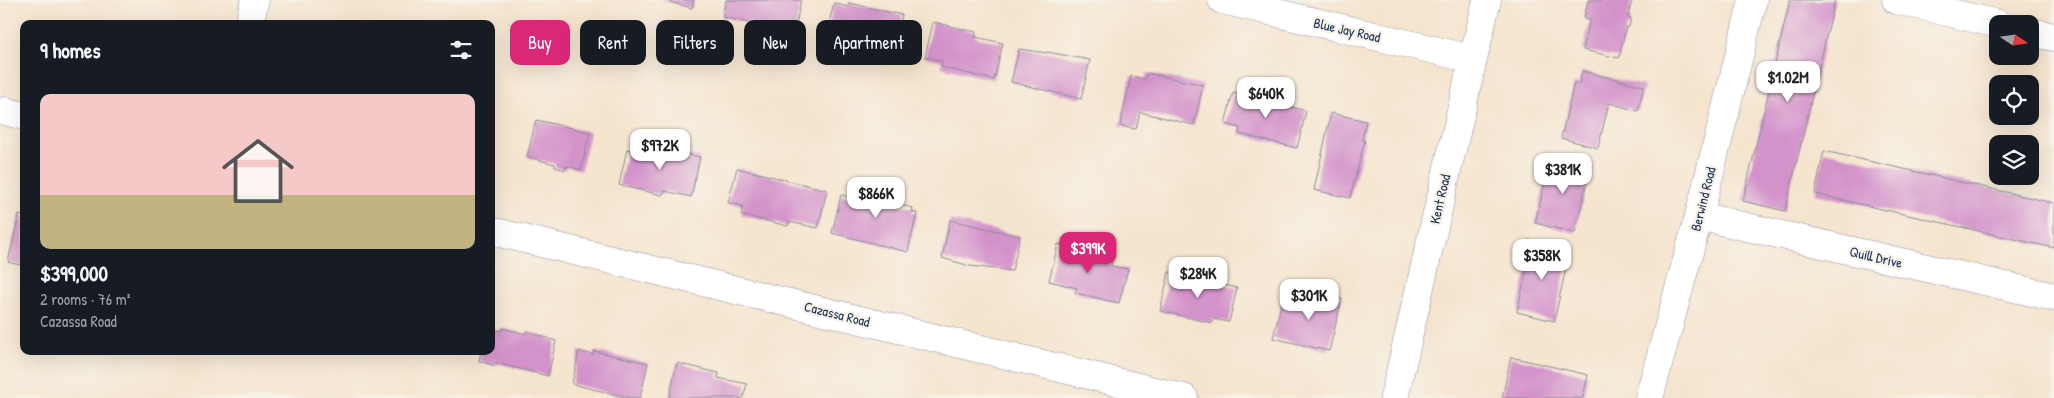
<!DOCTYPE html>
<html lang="en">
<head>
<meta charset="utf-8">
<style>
  :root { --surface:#171b24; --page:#20242c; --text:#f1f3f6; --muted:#9ea1a6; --line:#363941; --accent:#db2777 }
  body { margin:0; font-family:"Patrick Hand",sans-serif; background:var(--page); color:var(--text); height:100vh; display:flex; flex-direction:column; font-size:19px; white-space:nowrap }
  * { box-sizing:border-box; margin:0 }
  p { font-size:16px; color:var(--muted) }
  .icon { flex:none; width:28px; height:28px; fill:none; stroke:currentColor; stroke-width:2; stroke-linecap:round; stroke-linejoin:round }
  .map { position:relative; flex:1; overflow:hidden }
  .sheet { position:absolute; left:20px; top:20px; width:475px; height:335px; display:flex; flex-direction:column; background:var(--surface); border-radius:10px; box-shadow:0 5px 20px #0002 }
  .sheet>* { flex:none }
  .banner { position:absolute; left:510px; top:20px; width:475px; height:45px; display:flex; gap:10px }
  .needle { width:32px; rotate:103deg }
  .tools { position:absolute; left:1989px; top:15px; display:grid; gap:10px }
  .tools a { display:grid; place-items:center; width:50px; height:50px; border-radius:10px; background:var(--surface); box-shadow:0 5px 20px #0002; font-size:25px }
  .price { position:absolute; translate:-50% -42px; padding:0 11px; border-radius:10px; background:#fff; color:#222; font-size:16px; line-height:32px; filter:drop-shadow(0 1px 2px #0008) }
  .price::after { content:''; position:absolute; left:50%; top:30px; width:15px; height:11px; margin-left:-8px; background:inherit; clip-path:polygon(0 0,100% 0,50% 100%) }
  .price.selected { background:var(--accent); color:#fff }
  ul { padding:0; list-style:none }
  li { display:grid; align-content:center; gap:10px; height:265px; padding:0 20px }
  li+li { border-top:1px solid var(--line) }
  li span { display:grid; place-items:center; height:155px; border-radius:10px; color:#555 }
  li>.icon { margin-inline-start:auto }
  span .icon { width:90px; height:90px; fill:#fffc; stroke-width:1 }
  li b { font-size:21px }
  h2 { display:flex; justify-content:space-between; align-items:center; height:60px; padding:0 20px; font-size:21px }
  .chip { padding:0 18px; border-radius:10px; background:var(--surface); box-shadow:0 5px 20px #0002; font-size:18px; line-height:45px }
  .chip.selected { background:var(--accent); color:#fff }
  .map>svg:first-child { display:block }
  .building { fill:#d392ca }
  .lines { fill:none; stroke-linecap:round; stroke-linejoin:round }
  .minor-casing { stroke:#888a96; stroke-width:29 }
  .minor { stroke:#fff; stroke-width:28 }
  .labels { text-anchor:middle; stroke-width:4.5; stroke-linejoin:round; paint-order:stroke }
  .street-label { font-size:14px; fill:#1b2f5e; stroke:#f7f3e8 }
</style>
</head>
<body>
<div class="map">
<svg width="2054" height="398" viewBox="0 0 2054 398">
  <rect width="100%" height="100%" fill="#f7f3e8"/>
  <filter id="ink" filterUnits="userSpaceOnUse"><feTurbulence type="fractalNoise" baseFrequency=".02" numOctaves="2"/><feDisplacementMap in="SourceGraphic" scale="10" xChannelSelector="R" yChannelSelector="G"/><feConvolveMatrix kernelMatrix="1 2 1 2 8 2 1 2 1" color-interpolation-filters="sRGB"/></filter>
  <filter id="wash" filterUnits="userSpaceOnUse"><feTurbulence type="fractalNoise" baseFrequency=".0096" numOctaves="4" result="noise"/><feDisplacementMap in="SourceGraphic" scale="20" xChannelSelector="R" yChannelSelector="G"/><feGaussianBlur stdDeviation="1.12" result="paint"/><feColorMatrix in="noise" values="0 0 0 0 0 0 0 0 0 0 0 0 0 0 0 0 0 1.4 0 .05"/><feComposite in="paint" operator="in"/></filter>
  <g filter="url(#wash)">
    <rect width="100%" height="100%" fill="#f5e4ce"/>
    <g id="blocks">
      <path class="building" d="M662,0H694L692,8Z
        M726,0H801L794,33L722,17Z
        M1588,0H1632L1628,17L1631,18L1629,27H1626L1619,58L1583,50L1590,20L1584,19Z
        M1790,0H1835L1785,211L1743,201Z
        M834,3L848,7L849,3L902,15L893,54L825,39Z
        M933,22L976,32L975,37L1003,43L994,80L941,67L942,61L925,57Z
        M1019,49L1047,53V52L1090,60L1081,99L1011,82Z
        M1582,71L1644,86L1638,111L1609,103L1598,148L1561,138L1574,83L1579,84Z
        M1147,73L1203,85L1194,125L1140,112L1136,129L1120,126L1131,76L1145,79Z
        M1233,93L1257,98V94L1278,99L1277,103L1306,111L1297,148L1239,134L1240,128L1225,124Z
        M1331,113L1366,121L1362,140H1365L1350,198L1314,190Z
        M536,120L590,132L581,170L566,166L565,170L555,167V164L527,157Z
        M645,146L700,157L691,197L665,191L662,195L619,185L627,149L643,153Z
        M1824,151L2054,203V248L1815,194Z
        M1557,157L1591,165L1575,233L1535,223L1548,170L1554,172Z
        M737,168L827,190L818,228L789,222L788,226L741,215L743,206L728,203Z
        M873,182L895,187L892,203L913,208L912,212L917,213L908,252L832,233L841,195L861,200L862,196L869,198Z
        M19,215L24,216V266L8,262Z
        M950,220L1020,236L1012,271L970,266L942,258Z
        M1529,240L1562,248L1559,262L1567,264L1554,321L1517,312L1529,259L1525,258Z
        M1058,244L1113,258L1111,266L1128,269L1119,303L1075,293L1077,288L1049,281Z
        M1169,272L1237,288L1229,322L1213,319L1212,323L1160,311Z
        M1309,291L1342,299L1329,351L1273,338L1282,301L1306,306Z
        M502,328L526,334L527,331L556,341L548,376L496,363V366L479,361L481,351H491V329L502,331Z
        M579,351L593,355L594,351L648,363L640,398H630L572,384Z
        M1511,357L1588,375L1583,398H1502Z
        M677,363L719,373L718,378L747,384L743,398H669Z"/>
    </g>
  </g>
  <g filter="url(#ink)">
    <use href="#blocks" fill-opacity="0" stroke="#888a96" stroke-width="1"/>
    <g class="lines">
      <defs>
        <path id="minor" d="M1222,0L1472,59
          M1896,0L1998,24
          M249,24L255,0
          M2030,32L2054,37
          M5,111L24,116
          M1699,216L2054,297
          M491,231L1184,398
          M1394,398L1487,0
          M1649,398L1699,216L1753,0"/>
      </defs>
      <use href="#minor" class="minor-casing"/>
      <use href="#minor" class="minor"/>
    </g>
  </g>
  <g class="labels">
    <g class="street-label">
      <text transform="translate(1347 30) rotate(13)" y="5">Blue Jay Road</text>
      <text transform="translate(1440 199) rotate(-77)" y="5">Kent Road</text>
      <text transform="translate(1703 199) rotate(-76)" y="5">Berwind Road</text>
      <text transform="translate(1876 257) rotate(13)" y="5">Quill Drive</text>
      <text transform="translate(837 314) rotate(14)" y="5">Cazassa Road</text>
    </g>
  </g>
</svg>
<div class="tools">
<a><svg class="needle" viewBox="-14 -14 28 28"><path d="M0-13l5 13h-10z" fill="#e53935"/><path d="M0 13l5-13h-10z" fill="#9ea1a6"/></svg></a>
<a><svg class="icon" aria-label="locate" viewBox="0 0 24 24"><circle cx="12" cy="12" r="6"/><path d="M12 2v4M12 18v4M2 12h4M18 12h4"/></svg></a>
<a><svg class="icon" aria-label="layers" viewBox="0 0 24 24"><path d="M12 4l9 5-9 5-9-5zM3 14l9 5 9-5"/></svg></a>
</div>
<b class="price" style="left:1788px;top:103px">$1.02M</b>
<b class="price" style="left:1266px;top:119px">$640K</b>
<b class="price" style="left:660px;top:171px">$972K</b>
<b class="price" style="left:1563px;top:195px">$381K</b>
<b class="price" style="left:876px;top:219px">$866K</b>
<b class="price selected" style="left:1088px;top:274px">$399K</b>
<b class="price" style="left:1542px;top:281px">$358K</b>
<b class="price" style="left:1198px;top:299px">$284K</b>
<b class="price" style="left:1309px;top:321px">$301K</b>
<div class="banner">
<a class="chip selected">Buy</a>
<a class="chip">Rent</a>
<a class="chip">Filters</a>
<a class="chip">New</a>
<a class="chip">Apartment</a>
</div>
<section class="sheet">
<h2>9 homes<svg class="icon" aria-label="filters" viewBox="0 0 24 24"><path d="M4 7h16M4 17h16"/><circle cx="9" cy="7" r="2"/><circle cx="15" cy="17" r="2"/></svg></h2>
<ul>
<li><span style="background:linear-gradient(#f6c9c9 65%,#c2b280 0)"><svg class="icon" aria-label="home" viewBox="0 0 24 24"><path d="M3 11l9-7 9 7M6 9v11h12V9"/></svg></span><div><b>$399,000</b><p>2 rooms · 76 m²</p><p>Cazassa Road</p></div></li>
</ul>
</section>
</div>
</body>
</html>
